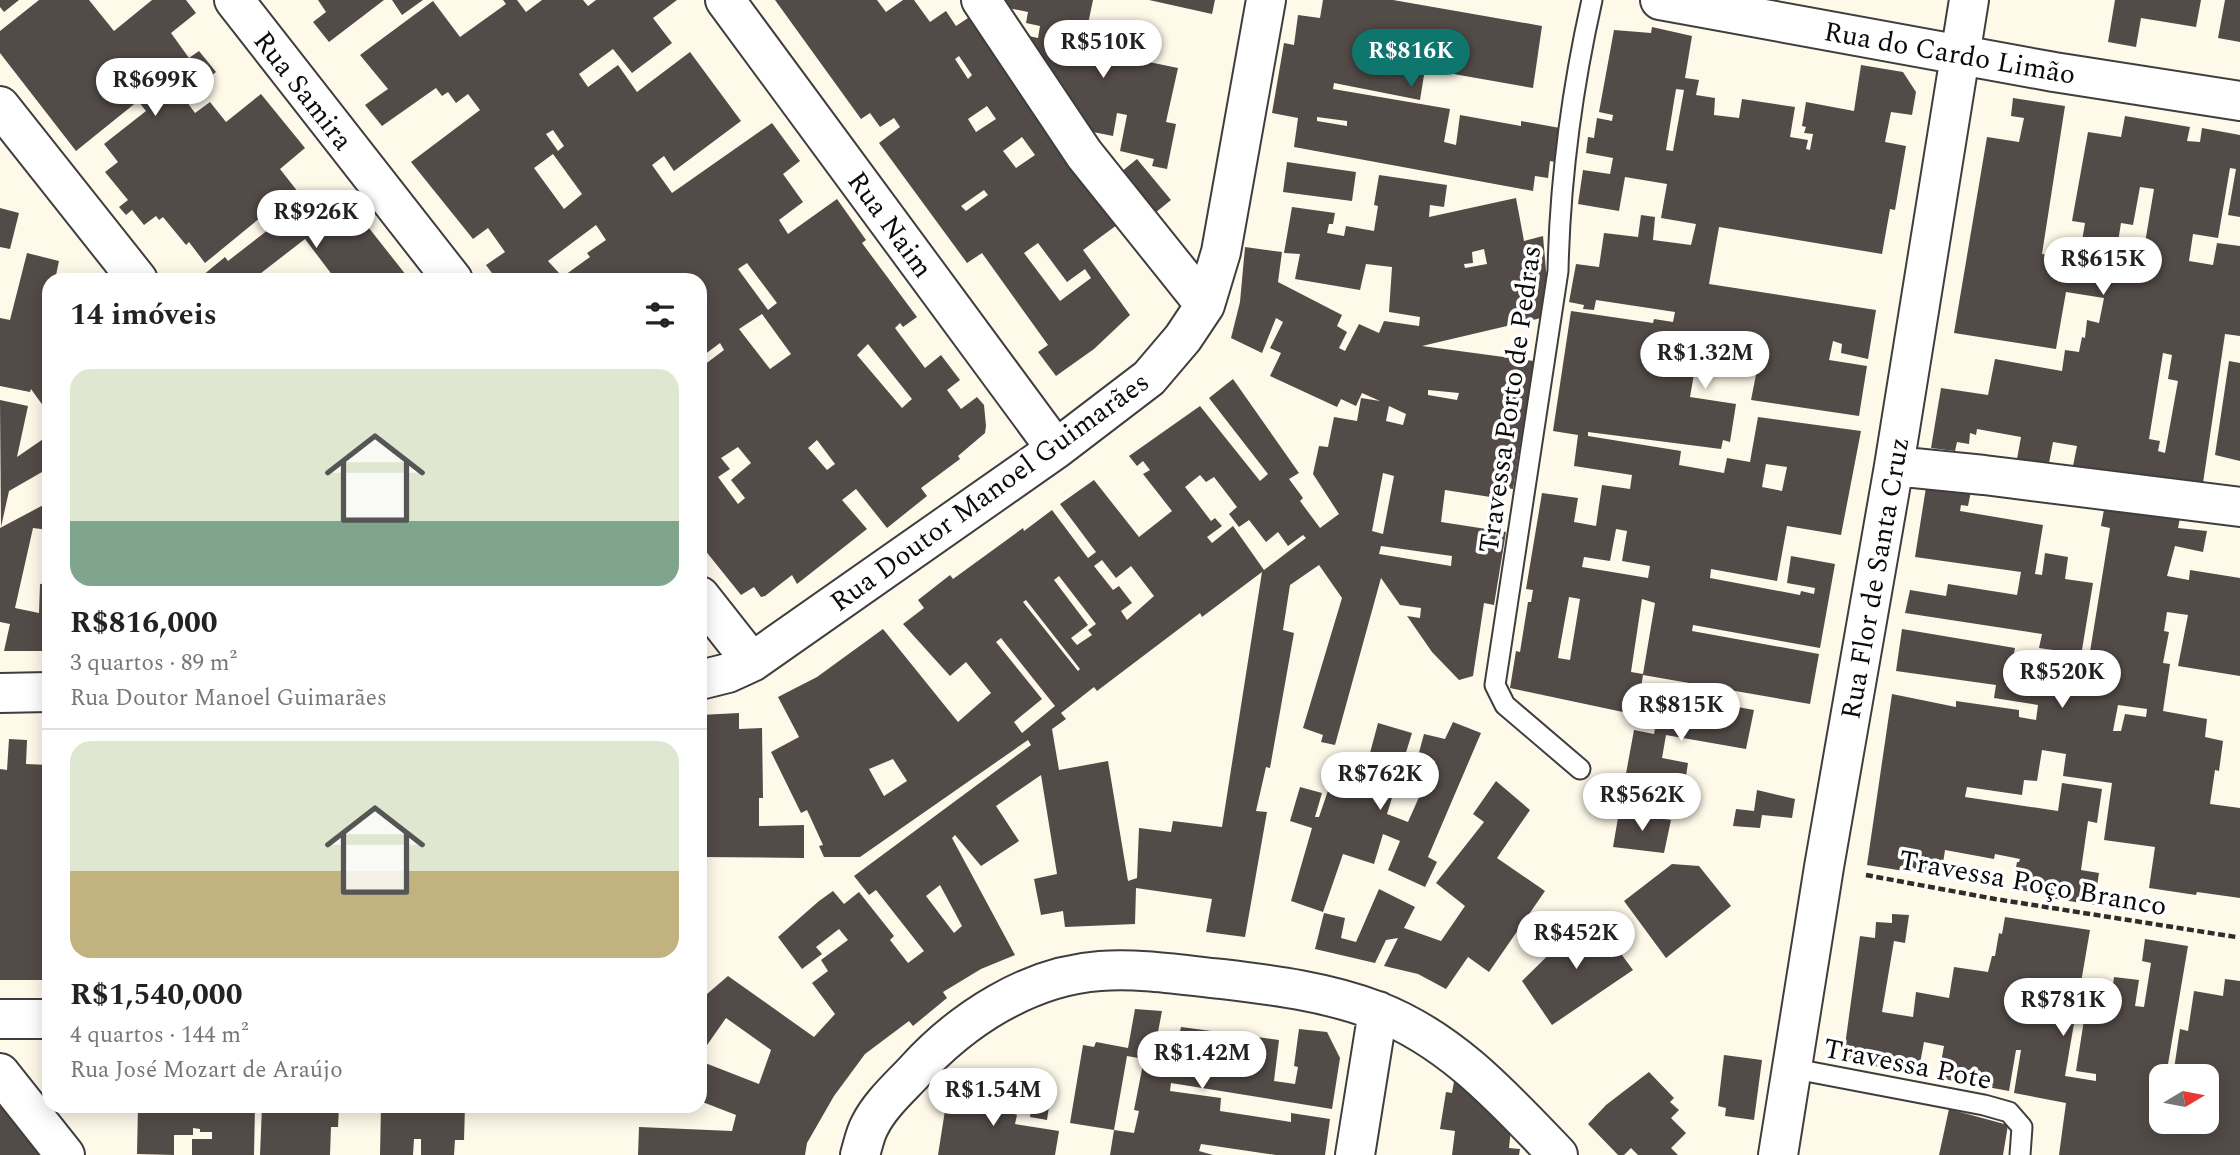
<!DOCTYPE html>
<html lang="pt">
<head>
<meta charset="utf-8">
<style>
  :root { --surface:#fff; --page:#f2f2f2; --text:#222; --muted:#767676; --line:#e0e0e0; --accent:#0f766e }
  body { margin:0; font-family:Spectral,serif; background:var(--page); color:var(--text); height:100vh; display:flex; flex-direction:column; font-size:26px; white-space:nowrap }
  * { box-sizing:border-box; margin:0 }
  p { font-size:23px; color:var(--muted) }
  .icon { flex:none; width:38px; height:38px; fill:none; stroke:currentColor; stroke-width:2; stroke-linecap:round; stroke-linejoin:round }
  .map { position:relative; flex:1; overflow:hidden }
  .sheet { position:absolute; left:42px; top:273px; width:665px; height:840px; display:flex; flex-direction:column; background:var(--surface); border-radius:21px; box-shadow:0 4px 18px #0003 }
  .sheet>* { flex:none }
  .needle { width:46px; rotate:80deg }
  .buttons { position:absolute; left:2149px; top:1064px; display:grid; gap:14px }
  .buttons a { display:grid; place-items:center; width:70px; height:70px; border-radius:14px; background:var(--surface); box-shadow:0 4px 18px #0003; font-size:35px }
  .price { position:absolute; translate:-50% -60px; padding:0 16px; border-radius:24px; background:#fff; color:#222; font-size:23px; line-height:46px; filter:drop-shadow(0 2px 4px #0008) }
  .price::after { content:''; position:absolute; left:50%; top:42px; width:21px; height:16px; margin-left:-10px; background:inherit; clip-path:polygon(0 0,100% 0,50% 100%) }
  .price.current { background:var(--accent); color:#fff }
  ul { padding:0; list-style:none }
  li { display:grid; align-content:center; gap:14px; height:371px; padding:0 28px }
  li+li { border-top:2px solid var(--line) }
  li span { display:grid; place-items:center; height:217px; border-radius:21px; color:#555 }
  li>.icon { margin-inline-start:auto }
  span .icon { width:126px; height:126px; fill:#fffc; stroke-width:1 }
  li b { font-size:30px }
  h2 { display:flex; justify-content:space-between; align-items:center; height:84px; padding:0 28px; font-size:30px }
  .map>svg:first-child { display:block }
  .building { fill:#534b48; fill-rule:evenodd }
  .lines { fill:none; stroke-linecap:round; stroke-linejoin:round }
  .service-casing { stroke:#3e3e3e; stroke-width:23 }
  .minor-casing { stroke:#3e3e3e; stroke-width:42 }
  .path { stroke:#2d2d2d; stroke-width:4.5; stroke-dasharray:7 3.5; stroke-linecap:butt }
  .service { stroke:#fff; stroke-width:19 }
  .minor { stroke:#fff; stroke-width:38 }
  .labels { text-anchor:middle; stroke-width:7; stroke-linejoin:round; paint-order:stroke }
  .street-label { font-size:28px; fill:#0b0b0b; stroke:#fff }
</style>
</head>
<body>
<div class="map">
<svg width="2240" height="1155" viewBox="0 0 2240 1155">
  <rect width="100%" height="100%" fill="#fff9ea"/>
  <path class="building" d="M0,0H19L4,12L0,7Z
    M39,0H89L114,31L152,0H186L196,13L171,33L189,58L199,51L216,72L184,98L195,113L210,102L226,122L261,94L305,148L280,169L302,197L273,220L266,213L205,263L189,242L186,245L163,217L159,220L156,216L144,225L132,210L126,215L119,207L128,200L105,172L118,162L104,144L146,111L138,101L76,151L0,53V31Z
    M318,0H384L329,42L313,22L326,12Z
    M392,0H423L402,15Z
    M503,0H517L526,12L542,0H583L588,6L596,0H677L653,18L672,43L632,73L613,49L579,74L588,87L618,65L637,92L690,52L741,121L674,171L664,156L652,165L672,193L772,123L800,161L783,174L803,202L779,220L788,234L837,199L866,240L862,243L917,317L903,327L900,323L895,328L925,368L941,355L960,380L947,390L961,409L977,397L984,405L986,426L985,433L958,456L960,459L921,488L927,496L887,528L856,489L842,500L867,529L797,584L792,575L765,596L761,597L754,587L741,595L700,544V368L724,350L720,343L700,358V280H624L620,274L611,280H558L590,257L587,253L606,240L596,225L548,261L559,273L549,280H497L486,265L505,252L488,228L473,239L411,162L480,110L468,94L456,103L448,92L442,96L436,88L382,126L365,105L388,89L360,55L433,1L460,37L506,4ZM553,130L564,146L558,151L546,134ZM553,154L582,194L564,209L534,168ZM747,263L777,303L768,310L738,269ZM762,314L791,354L770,369L739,329ZM868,344L912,399L902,408L857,355ZM817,440L835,464L827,470L808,448ZM738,447L751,463L731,480L745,498L738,504L718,477L730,469L721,458Z
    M775,0H877L886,12L903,0H914L930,22L946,11L956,26L971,16L1121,222L1083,250L1130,315L1094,349L1056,376L1038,352L1048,345L982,253L967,263L879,143L900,127L894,118L880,127L870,113L861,119ZM959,56L972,75L968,79L955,59ZM987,106L996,119L976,132L968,119ZM1022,137L1035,155L1016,168L1003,151ZM984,190L988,195L966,211L961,206ZM1038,243L1067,282L1085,269L1091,278L1060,301L1024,253Z
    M1004,0H1093L1083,48L1073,46L1071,54L1121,65L1122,59L1143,64L1144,61L1178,68L1166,122L1176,124L1167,169L1152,166L1154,159L1120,151L1127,115L1117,113L1113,136L1088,131L1024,35L1038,38L1040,26L1026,23L1028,12L1003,7Z
    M1149,0H1215L1212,14Z
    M1323,0H1393L1542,26L1533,88L1425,69L1420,100L1334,83L1333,89L1450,109L1444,142L1456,145L1460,115L1521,126V121L1560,128L1556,162L1550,161L1548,178L1535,176L1533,191L1294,147L1298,118L1272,113L1284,43L1294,45L1298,15L1320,18ZM1317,117L1347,121V126L1317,121Z
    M2115,0H2201L2196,27L2141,18L2136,47L2108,42Z
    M2225,0H2240V42L2218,38Z
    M1652,27L1692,36L1685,78L1699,80L1696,95L1715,98L1714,115L1739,118L1742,99L1795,107L1790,137L1808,140L1806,149L1810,150L1813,134L1804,133L1806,127L1802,126L1806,102L1854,111L1861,65L1903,72L1916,92L1912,115L1891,112L1885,142L1906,146L1895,210L1890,209L1882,254L1719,227L1709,284L1876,310L1868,359L1841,353L1842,344L1833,341L1829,360L1867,366L1859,416L1751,400L1761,349L1700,340L1690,397L1736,404L1730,442L1723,440L1721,449L1588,432V436L1681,451L1679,465L1724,473L1727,458L1750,462L1758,417L1861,431L1841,535L1787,526L1777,581L1711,569L1710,578L1800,595L1801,591L1814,594L1815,588L1787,583L1791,556L1835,564L1820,648L1693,625L1692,631L1819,654L1810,704L1643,675L1637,715L1510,688L1516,651L1520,652L1528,602H1531L1533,590L1526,589L1542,493L1578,498L1574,522L1596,526L1602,485L1630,489L1632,475L1574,466L1578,435L1553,431L1571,311L1653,323L1654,319L1673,322L1675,312L1596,300L1594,310L1583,309L1584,305L1569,302L1576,264L1599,267L1604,233L1638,237L1641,215L1655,217L1653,240L1691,245L1696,224L1661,218L1667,184L1625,177L1619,211L1578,204L1583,170L1610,174L1613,158L1586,153L1588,137L1594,138L1597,118L1612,121L1613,115L1599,112L1614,30L1651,33ZM1676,89L1684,90L1673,151L1666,150ZM1766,464L1787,467L1782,491L1762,487ZM1616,529L1627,531L1622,561L1650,566L1648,578L1582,567L1584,557L1610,561ZM1569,597L1580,599L1570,660L1558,658ZM1642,599L1655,603L1643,674L1631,672Z
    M2013,98L2065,106L2042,254L2099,263L2100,256L2080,253L2085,223L2072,221L2088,132L2121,137L2125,116L2190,127L2187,141L2200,142L2202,128L2240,135V217L2228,215L2236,169L2230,168L2218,238L2193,234L2189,261L2213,265L2217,243L2240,246V336L2225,334L2203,483L2073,466L2077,446L2053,442L2049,463L2017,459L2021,437L1977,429L1976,435L1970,433L1969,444L1957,442L1955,451L1931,448L1941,388L1988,395L1995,359L2062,371L2065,350L2079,352L2082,337L2085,338L2087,320L2099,323L2104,298L2066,292L2056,349L1954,333L1987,137L2019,142L2024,118L2011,116ZM2140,187L2154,189L2144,249L2158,251L2155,265L2127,260L2130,243L2118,242L2121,223L2133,225ZM2163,353L2172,355L2168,379L2178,381L2165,453L2158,451L2160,441L2149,439Z
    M1137,159L1171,200L1150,217L1116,176Z
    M1287,162L1356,172L1352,201L1283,192Z
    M1379,175L1447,185L1444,207L1430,205L1429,217L1516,198L1524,241L1543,236L1547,282L1541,318L1422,346L1534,361L1513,489L1499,487L1497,498L1445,490L1441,522L1506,532L1494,605L1484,603L1473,676L1459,680L1432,652L1407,616L1420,618L1421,608L1400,605L1381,578L1335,745L1321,742L1323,735L1303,728L1342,598L1319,565L1290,585L1283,630L1294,633L1270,768L1266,767L1256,811L1267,812L1245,937L1206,932L1212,899L1136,888L1135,924L1065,927L1063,911L1041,915L1034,879L1057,874L1041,775L996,806L1019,841L981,866L955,835L952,838L1015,955L981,969L943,992L947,998L913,1026L909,1021L865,1054L834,1096L807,1143L805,1155H638L639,1127L732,1131L736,1115L700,1101V1061L759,1084L771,1050L726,1018L705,1048L700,1044V1000L728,976L814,1037L835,1014L812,983L828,971L821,960L848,940L839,929L816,947L822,954L802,969L778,937L819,901L833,891L844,904L859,892L894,936L890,940L908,963L924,951L876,890L869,895L854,876L1031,745L1028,740L860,857H824L819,846L823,845L807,810L801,813L771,752L799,737L778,697L817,677L883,629L958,722L991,693L966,662L950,676L903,624L924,608L918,600L950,575L953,579L1023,528L1024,531L1052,510L1088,558L1096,552L1060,504L1094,480L1139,537L1172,511L1143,474L1150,470L1143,461L1137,466L1129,456L1200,406L1260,481L1268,474L1209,398L1233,379L1299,473L1289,479L1303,498L1300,501L1320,528L1339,514L1313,474L1319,446L1328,447L1334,417L1357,421L1361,398L1380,401L1362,393L1356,406L1341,399L1337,407L1270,376L1281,353L1270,348L1283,322L1276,318L1262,353L1231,338L1240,302L1245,247L1282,252L1278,282L1342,315L1337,326L1347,332L1339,348L1345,351L1359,324L1379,333L1384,321L1419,326L1420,317L1389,312L1392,267L1366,264L1360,290L1295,279L1300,254L1284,253L1292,207L1335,213L1333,224H1329L1327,233L1344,236L1346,226L1374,231L1378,206L1374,205ZM1484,249L1487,264L1465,268L1464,264L1473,263L1472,252ZM1428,390L1459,393L1457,400L1428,395ZM1389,406L1406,414L1403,425L1386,421ZM1383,473L1394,476L1383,534L1372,531ZM1200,475L1206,482L1214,477L1237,507L1229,514L1239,527L1249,520L1266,542L1278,532L1288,546L1303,535L1306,538L1264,570L1233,526L1212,543L1207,537L1222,526L1215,518L1211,521L1185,487ZM1381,546L1452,556L1451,566L1379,554ZM1102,560L1116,578L1131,566L1154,596L1127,620L1121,611L1132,603L1119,586L1113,590L1094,566ZM1262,572L1222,827L1173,821L1171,832L1139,828L1137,878L1128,881L1108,761L1059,770L1052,729L1066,719L1061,713L1094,687L1097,691L1200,613L1202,617ZM1059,576L1096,624L1088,630L1092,635L1077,645L1071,638L1088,625L1054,580ZM1026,600L1080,669L1078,671L1023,602ZM1001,638L1055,706L1022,733L1014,722L1042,699L996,642ZM893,759L907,781L884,796L869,769ZM940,885L962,926L954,933L926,896Z
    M350,204L410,280H336L305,239L252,280H197L225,257L228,261L295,209L313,233Z
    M0,208L19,213L10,249L0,247Z
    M27,253L59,261L55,280H49V309L44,330L47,333L49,331V414L31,389L30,392L0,386V318L10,320Z
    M2229,361L2240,363V461L2215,455Z
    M0,400L28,406L17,457L49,435V468L9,491L1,527Z
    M1927,481L1972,486L1968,506L1961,505L1960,511L2043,525L2035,574L2042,575L2045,553L2068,557L2065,579L2093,583L2081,656L2089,658L2110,528L2101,526L2105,504L2181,513L2178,528L2207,531L2203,552L2175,546L2167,576L2189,580L2190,570L2240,578V676L2178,666L2188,615L2167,612L2164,631L2169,632L2163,663L2170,664L2163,711L2207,719L2205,737L2223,741L2219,771L2215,770L2210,804L2240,808V898L2197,892L2196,895L2149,888L2155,847L2104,840L2112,783L2063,776L2066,754L2042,750L2037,781L2024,780L2022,795L1967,787L1965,797L2058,811L2062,783L2102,789L2097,823L2088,821L2081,870L2099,873L2094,905L2044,897L2045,894L2012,889L2017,862H2019L2020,859L1995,854L1994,859L1945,850L1941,877L1867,865L1892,694L1956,707V701L2019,710V717L2036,720L2038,705L1994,698L1996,685L1896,671L1902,629L2015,648L2013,658L2050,664L2053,650L2039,648L2042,634L1905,613L1910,590L1946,596L1948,584L2017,595L2021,572L1915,557ZM2118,705L2147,709L2146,717L2125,714L2121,731H2113Z
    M49,502V530L33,528L15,608L39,613L40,584L49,583V651H4L10,624L0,622V528Z
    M1662,693L1754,710L1746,749L1666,735L1662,758L1688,763L1682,802L1623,790L1634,730L1654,734Z
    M739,713V729L762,728L763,798H759V826L804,825V858L700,857V813H703L702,806H700V715Z
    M1453,722L1481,733L1428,857L1437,862L1425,887L1388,870L1400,841L1383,834L1374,864L1343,854L1323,912L1291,901L1312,828L1290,821L1300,787L1322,793L1315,817H1319L1333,776L1362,783L1378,723L1412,733L1387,814L1408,822L1435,761L1418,756L1424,734L1445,739Z
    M9,739L27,740L26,764L49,765V980H0V769L7,770Z
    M1496,781L1530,810L1497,858L1545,891L1489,972L1468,957L1446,989L1418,974L1384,966L1398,938L1386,940L1375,963L1315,949L1324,913L1345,918L1341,938L1356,942L1379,889L1415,907L1404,928L1441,941L1465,906L1436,883L1484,822L1473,814Z
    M1757,790L1795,799L1792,818L1762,815L1760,828L1733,826L1736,809L1754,811Z
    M1619,812L1671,820L1664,853L1613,847Z
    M1672,864L1699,866L1731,906L1666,958L1624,901Z
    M1591,913L1633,970L1552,1025L1522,981Z
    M1892,914L1909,915L1905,943L1894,941L1882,1012L1913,1017L1916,992L1949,998L1954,967L1988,972L1992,956H1995L1999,933L2002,934L2005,917L2090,930L2065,1076L2096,1081V1074L2076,1071L2089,988L2112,992L2114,977L2139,980L2135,1006L2144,1007L2151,963L2142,961L2145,939L2188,946L2166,1076H2161L2159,1119L2161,1122L2202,1127L2203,1122H2207L2210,1082L2207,1081V1076H2173L2180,1029L2188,1031L2194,991L2223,996L2225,979L2240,981V1155H2059L2066,1103L2014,1093L2021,1050H2016L2009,1091L1938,1078L1944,1046L1924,1042L1918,1074L1843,1060L1860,936L1875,938L1876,922L1892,923Z
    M1135,1009L1162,1011L1158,1032L1179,1036L1181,1027L1279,1040L1274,1081L1295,1084L1298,1067L1294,1066L1299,1029L1327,1032L1340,1058L1332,1109L1171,1083L1170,1091L1221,1098L1220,1111L1291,1122V1113L1330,1119L1325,1155H1276L1201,1144L1199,1151L1213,1155H1110L1114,1130L1070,1123L1083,1045L1094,1047L1096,1042L1128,1048ZM1127,1056L1144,1059L1134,1110L1139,1111L1134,1133L1114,1130Z
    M1724,1055L1762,1060L1754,1120L1725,1116L1726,1108L1718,1106Z
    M1649,1072L1674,1098L1670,1102L1679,1110L1671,1118L1686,1133L1671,1148L1678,1155H1638L1631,1148L1624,1155H1618L1588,1124L1606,1105Z
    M1455,1076L1511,1129L1509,1148L1520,1149L1519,1155H1452L1455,1131L1440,1129L1446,1092L1452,1093Z
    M981,1081L1019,1087L1014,1114L1017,1115L1015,1124L1059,1131L1055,1155H938L946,1104L977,1108Z
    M1033,1097L1050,1100L1047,1120L1030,1117Z
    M0,1102L42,1155H0Z
    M138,1106H255L254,1155H192V1139H212V1132H200V1129L193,1128V1135H174V1155L137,1154Z
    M262,1106H339L338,1127H331L330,1155H260Z
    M381,1106H465L464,1140H455L454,1155H421V1139H414L413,1155H380Z
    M1949,1109L2008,1125L2003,1155H1939Z"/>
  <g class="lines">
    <defs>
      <path id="service" d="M1580,769L1505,705L1495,685L1558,271C1560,180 1572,89 1592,0
        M1790,1068L1984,1105L2009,1112L2022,1127L2020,1155"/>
      <path id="minor" d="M234,0L453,280
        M725,0L1056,449
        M981,0L1084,154L1205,305
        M1660,0L2054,72L2240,101
        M0,106L138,280
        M1894,466L1984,475L2240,507
        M700,596L752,662
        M700,680L728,673L752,662L1056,449L1149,378L1183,338L1205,305L1221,252L1266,0
        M0,693L49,692
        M0,1019H49
        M0,1073L65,1155
        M860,1155C863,1145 865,1134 870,1125C880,1105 899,1088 914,1072C961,1020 1028,976 1100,971C1141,968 1181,975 1222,979C1273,985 1328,992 1377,1011C1452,1040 1504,1099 1558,1155
        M1355,1155L1378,1011
        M1778,1155L1824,867L1894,466L1969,0"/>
    </defs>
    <use href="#service" class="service-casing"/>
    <use href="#minor" class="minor-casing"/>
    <path class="path" d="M1866,875L1995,899L2236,937"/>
    <use href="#service" class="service"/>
    <use href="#minor" class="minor"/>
  </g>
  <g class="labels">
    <g class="street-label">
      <text transform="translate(1950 52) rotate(10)" y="10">Rua do Cardo Limão</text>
      <text transform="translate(304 90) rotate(52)" y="10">Rua Samira</text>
      <text transform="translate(891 224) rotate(54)" y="10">Rua Naim</text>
      <text transform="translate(1509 399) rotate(-82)" y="10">Travessa Porto de Pedras</text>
      <text transform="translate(989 491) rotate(-36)" y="10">Rua Doutor Manoel Guimarães</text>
      <text transform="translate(1874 578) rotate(-80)" y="10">Rua Flor de Santa Cruz</text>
      <text transform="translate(2033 882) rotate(10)" y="10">Travessa Poço Branco</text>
      <text transform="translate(1908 1063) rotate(11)" y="10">Travessa Pote</text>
    </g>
  </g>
</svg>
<div class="buttons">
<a><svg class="needle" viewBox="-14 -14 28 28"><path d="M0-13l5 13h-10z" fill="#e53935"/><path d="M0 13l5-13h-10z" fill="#767676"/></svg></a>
</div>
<b class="price" style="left:1103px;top:80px">R$510K</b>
<b class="price current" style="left:1411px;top:89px">R$816K</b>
<b class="price" style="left:155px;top:118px">R$699K</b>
<b class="price" style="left:316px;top:250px">R$926K</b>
<b class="price" style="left:2103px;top:297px">R$615K</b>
<b class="price" style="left:1705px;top:391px">R$1.32M</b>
<b class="price" style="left:2062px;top:710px">R$520K</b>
<b class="price" style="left:1681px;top:743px">R$815K</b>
<b class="price" style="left:1380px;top:812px">R$762K</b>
<b class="price" style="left:1642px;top:833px">R$562K</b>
<b class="price" style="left:1576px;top:971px">R$452K</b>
<b class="price" style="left:2063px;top:1038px">R$781K</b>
<b class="price" style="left:1202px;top:1091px">R$1.42M</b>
<b class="price" style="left:993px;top:1128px">R$1.54M</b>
<section class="sheet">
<h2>14 imóveis<svg class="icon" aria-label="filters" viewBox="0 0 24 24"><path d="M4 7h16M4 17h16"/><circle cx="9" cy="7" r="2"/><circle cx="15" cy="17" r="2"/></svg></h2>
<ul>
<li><span style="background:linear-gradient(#dfe7d0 70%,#7fa58c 0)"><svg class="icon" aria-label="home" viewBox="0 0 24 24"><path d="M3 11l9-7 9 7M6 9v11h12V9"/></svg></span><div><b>R$816,000</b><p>3 quartos · 89 m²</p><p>Rua Doutor Manoel Guimarães</p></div></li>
<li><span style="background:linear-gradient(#dfe7d0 60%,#c2b280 0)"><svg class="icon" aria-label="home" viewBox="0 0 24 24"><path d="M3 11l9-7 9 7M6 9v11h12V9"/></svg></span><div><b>R$1,540,000</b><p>4 quartos · 144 m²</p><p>Rua José Mozart de Araújo</p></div></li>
</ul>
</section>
</div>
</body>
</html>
